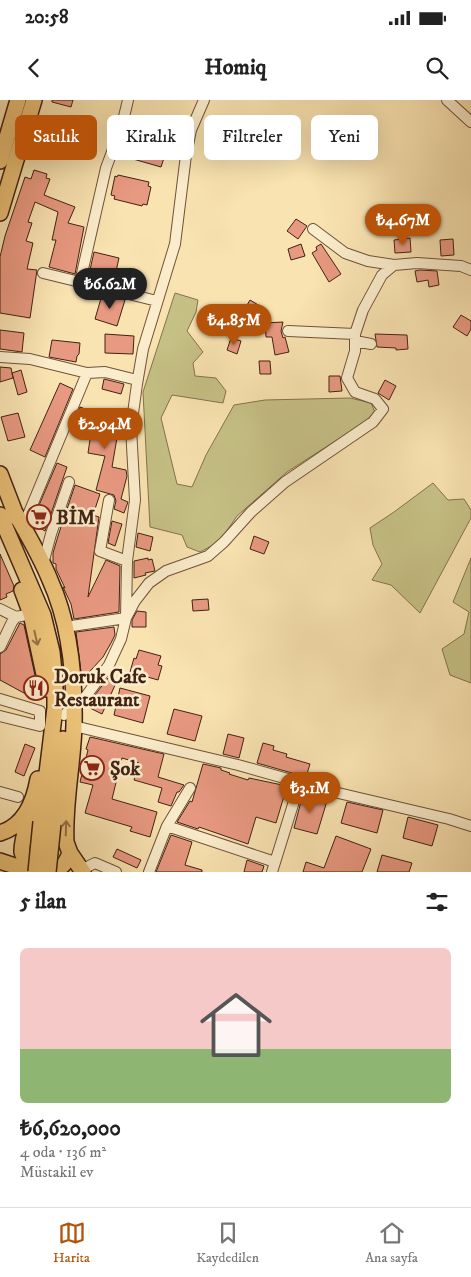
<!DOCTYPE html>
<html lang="tr">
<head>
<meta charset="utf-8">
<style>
  :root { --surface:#fff; --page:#f2f2f2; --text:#222; --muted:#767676; --line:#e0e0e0; --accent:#b45309 }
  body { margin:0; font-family:"IM FELL DW Pica",serif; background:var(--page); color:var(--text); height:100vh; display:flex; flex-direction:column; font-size:19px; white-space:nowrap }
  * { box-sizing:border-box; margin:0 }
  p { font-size:16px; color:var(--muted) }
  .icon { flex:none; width:28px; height:28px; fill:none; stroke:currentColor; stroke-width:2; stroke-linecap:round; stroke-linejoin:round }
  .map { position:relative; height:772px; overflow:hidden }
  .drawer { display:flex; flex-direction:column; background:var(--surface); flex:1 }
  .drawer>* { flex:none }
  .guide { position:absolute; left:15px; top:15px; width:441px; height:45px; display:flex; gap:10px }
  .price { position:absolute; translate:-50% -42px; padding:0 11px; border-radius:18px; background:var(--accent); color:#fff; font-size:16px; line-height:32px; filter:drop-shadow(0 1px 2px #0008) }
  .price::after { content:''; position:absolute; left:50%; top:30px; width:15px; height:11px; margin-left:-8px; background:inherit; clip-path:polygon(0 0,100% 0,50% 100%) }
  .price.selected { background:#222; color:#fff }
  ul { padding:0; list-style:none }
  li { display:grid; align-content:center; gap:10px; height:265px; padding:0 20px }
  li+li { border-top:1px solid var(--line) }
  li span { display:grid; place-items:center; height:155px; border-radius:8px; color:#555 }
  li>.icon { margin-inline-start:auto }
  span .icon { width:90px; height:90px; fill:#fffc; stroke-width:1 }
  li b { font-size:21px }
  h2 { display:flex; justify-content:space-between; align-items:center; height:60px; padding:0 20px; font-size:21px }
  .pill { padding:0 18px; border-radius:8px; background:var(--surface); box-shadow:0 5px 20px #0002; font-size:18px; line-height:45px }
  .pill.selected { background:var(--accent); color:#fff }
  .status { display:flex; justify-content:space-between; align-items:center; height:35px; padding:0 25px; background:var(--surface); direction:ltr }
  .status svg { height:14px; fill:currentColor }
  header { display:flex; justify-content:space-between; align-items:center; height:65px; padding:0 20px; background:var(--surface); font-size:22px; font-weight:700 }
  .menu { display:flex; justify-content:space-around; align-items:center; height:70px; border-top:1px solid var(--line); background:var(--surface); font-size:14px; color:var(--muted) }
  .menu a { display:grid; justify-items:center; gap:2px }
  .menu .selected { color:var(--accent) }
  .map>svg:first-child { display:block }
  .green { fill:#c6c186; stroke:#84724d }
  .building { fill:#e89981; stroke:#412214 }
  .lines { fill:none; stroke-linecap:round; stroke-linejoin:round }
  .minor-casing { stroke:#6f523b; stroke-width:12 }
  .highway-casing { stroke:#412214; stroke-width:18 }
  .minor { stroke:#fbedcc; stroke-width:10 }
  .highway { stroke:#ecc278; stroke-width:15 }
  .highway-bridge-casing { stroke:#412214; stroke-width:18; stroke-linecap:butt }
  .highway-bridge { stroke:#ecc278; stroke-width:15 }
  .oneway { stroke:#967246 }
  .labels { text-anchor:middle; stroke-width:5; stroke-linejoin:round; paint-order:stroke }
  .poi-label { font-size:20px; font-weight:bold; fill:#412214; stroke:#fbedcc; text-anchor:start }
</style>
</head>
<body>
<div class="status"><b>20:58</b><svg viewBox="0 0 49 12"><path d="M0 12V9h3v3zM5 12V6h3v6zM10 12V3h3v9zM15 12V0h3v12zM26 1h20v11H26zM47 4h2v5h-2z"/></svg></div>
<header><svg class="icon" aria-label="back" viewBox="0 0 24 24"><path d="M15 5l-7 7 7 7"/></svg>Homiq<svg class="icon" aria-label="search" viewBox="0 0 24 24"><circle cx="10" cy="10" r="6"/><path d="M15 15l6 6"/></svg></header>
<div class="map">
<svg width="471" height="772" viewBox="0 0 471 772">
  <rect width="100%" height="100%" fill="#f9e3b1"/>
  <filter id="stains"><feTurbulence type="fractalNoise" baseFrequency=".004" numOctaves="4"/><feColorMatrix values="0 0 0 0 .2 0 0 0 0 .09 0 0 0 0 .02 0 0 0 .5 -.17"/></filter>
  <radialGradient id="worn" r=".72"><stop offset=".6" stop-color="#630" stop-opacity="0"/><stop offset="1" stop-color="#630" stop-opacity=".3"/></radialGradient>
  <path class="green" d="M175,193L198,200L196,212L187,231L203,252L193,263L195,276L216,278L226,291L223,303L172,295L161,318L177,384L192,387L206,355L234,305L265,300L350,298L371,303L375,312L365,322L287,372L237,416L219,442L200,452L187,447L182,435L150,427L143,292Z
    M433,383L448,400L464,399L471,410V418L420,513L391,485L372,480L382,464L373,445L370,428L394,412Z
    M471,458V583L450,575L442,549L464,534L469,512L453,502Z"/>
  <path class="building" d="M52,0H73L71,7L52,2Z
    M34,38L53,44L49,55L30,50Z
    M137,44L166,52L161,67L133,59Z
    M34,70L47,74L46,78L50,79L44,95L75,107L68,123L84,127L75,174L49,167L56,140H52L58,112L35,102L28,122L32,123L26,141L33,143L27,169L37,170L30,218L0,213V157L5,136L25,77L31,79Z
    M118,75L149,82L148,86L151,87L147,105L143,104L142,106L114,99L115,96L111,95L115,76L117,77Z
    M296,119L307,126L298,139L287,131Z
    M410,138L411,152L395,153L394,140Z
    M453,139L454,155L441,156L440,140Z
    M301,144L305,156L291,160L288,149Z
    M321,144L341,174L329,182L312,153L317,150L316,147Z
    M94,152L119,158L115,176L90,170Z
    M420,170L437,171L439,185L429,187L428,180L417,182L415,171Z
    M102,195L125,200L117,226L95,219Z
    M250,200L265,209L258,221L243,212Z
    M461,215L471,221V229L467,236L453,227Z
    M283,222L281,231L283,238L285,237L289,252L275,255L272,237H266L265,223Z
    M0,230L24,233L22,252L0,249Z
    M105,234L134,236L133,254L105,253Z
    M375,234L407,235L408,249L396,250V248L377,247Z
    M231,238L241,241L237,254L227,250Z
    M52,240L80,243L79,254L77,256L76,262L49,257Z
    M259,261H270L271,274H260Z
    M0,267L11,268L13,278L0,282Z
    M21,270L27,292L18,295L12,273Z
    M329,276H340L342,291L329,292Z
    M104,279L124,284L121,294L102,289Z
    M385,280L396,286L389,300L378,293Z
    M60,283L73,289L45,357L30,350Z
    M80,307L96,313L97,310L121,315L124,327L119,326L112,367L126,370L127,376L121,399L128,402L124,413L114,409L116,401L114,395L96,390L105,356L88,353L91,333L72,327Z
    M18,313L25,337L8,341L1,317Z
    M57,363L67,367L45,431L40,428L34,417Z
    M75,385L100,394L93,415L99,417L88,497L106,460L120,466L119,512L74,519L71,504L63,487L65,488L56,469V464L53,463V453L58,436Z
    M112,421L122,424L115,446L108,443Z
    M138,433L153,437L150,451L136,447Z
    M254,436L269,442L264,454L250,449Z
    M0,454L14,486L13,491L6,494L7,497L0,500Z
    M148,458V460L152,459L155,471L145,473L146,475L134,478V461Z
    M208,499L209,510L193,511L192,500Z
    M137,511L146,512V527H132V520Z
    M20,523L24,525L36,580L38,593L35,599L0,580V554L6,550Z
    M114,527L115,535L111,543L103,557L82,580L76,532Z
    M139,550L161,556L158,565L162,566L158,580L130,572L134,558L136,559Z
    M108,578L116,583L102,614L90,608L88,604Z
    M120,588L150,596L143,623L114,615Z
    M174,609L202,616L195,641L167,634Z
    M228,634L244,638L239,658L223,654Z
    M90,637L164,654L158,677L184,685L179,692H177L171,706L158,702L162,688L134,680L139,663L122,658L112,699L157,712L150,737L130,731L132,727L85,713L93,685L80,682L88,650L86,649Z
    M263,643L274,646L273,650L287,654L286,657L310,664L306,677L257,663Z
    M25,644L35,648L24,676L15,672Z
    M203,664L221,668V670L230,673L229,674L248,680L249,678L287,686L276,723L256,717L248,744L199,727L198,729L177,722L190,701L192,702Z
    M303,694L327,701L317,734L294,728Z
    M347,702L383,710L377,733L341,723Z
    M408,717L438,725L432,746L403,738Z
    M171,735L192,742L185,765L202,770V772H156Z
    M336,736L371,749L362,772H303L306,762L324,768Z
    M117,749L141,760L137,768L113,757Z
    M382,755L412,763L409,772H377Z
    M247,760L264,766L262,772H244Z"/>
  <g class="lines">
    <defs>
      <path id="minor" d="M128,0L122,25L106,68L80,182L157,201
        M447,0L471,22
        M313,129L345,153L368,161L394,165
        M43,173L80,182
        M288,231L355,234
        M355,241L371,244
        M0,257L30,259L87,273L105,272L137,280
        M109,400L100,451L127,461
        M23,427L87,273
        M43,464L51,434L69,382
        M0,509L16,517
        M65,527L126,518L127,461L135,400L131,328L137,284L143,249L175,144L186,55L191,30L204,0
        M0,547L12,522L16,517L31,514
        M0,599L40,611V626L0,616
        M64,615L86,596L109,565L121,539L126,518L135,501L149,483L166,471L208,456L224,442L251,412L285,382L373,322L383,309L375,299L355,292L347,278L355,251V234L363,210L382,175L394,165L417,163L461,166L471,170
        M74,626L238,665L334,692L449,719L471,726
        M0,692L18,697
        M167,726L190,688
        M81,770L95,763L116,772
        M149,772L167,726L275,762
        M272,772L300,682"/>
      <path id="highway" d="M0,61L18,0
        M0,113L34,0
        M0,374L17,418
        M13,409C26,432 40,455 50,480C70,524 75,577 74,625C73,664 64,704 66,742L70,753L83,772
        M0,415L43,515L52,552L55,582V608L41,722
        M22,490L31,514L45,579L46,589
        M31,710C29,721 21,741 22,752C25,765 51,772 62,766C66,763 68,758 70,753
        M53,724L63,639
        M0,733C24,726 34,702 38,679
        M0,761L33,772"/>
    </defs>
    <use href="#minor" class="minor-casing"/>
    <use href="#highway" class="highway-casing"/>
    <use href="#minor" class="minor"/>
    <use href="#highway" class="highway"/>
    <defs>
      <path id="highway-bridge" d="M36,772L41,722
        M48,772L53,724"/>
    </defs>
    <use href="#highway-bridge" class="highway-bridge-casing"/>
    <use href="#highway-bridge" class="highway-bridge"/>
  </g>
  <defs><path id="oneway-shaft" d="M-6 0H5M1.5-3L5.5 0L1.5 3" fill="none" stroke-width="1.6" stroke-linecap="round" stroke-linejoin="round" transform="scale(1.25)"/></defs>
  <g class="oneway">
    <use href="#oneway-shaft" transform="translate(36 538) rotate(77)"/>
    <use href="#oneway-shaft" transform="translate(66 728) rotate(-88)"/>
  </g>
  <defs>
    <symbol id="supermarket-ring" viewBox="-11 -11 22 22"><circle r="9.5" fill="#fbedcc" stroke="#8f2418" stroke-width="1.5"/><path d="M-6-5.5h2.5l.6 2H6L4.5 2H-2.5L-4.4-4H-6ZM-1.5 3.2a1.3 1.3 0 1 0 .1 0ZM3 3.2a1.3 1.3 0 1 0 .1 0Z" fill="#8f2418"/></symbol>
    <symbol id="restaurant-ring" viewBox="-11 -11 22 22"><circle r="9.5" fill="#fbedcc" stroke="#8f2418" stroke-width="1.5"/><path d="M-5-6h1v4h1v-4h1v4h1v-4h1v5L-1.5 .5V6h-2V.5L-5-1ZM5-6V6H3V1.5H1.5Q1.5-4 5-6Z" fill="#8f2418"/></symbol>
  </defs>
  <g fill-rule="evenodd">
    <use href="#supermarket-ring" x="25" y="403" width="28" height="28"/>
    <use href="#restaurant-ring" x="22" y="574" width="28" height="28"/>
    <use href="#supermarket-ring" x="78" y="654" width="28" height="28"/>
  </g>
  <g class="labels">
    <g class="poi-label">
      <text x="56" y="424">BİM</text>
      <text x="54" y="583">Doruk Cafe<tspan x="54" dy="23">Restaurant</tspan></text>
      <text x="110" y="675">Şok</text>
    </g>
  </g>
  <rect width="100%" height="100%" filter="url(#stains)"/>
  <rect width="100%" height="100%" fill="url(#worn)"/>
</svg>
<b class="price" style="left:403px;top:146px">₺4.67M</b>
<b class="price selected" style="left:110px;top:210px">₺6.62M</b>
<b class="price" style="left:234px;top:246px">₺4.85M</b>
<b class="price" style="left:105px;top:350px">₺2.94M</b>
<b class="price" style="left:310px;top:714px">₺3.1M</b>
<div class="guide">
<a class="pill selected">Satılık</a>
<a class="pill">Kiralık</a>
<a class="pill">Filtreler</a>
<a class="pill">Yeni</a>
</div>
</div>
<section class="drawer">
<h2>5 ilan<svg class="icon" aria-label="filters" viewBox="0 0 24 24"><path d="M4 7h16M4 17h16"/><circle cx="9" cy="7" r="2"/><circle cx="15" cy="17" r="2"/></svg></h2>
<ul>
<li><span style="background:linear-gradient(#f6c9c9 65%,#8fb573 0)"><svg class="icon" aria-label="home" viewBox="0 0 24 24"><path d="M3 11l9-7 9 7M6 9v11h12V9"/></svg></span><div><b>₺6,620,000</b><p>4 oda · 136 m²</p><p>Müstakil ev</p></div></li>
</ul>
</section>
<nav class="menu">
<a class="selected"><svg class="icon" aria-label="map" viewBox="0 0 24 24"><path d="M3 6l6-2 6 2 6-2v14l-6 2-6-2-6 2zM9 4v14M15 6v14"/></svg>Harita</a>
<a><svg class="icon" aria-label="saved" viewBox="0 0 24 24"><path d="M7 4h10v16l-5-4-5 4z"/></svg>Kaydedilen</a>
<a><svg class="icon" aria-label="home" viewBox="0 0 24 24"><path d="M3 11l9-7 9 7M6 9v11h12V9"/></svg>Ana sayfa</a>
</nav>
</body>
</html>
